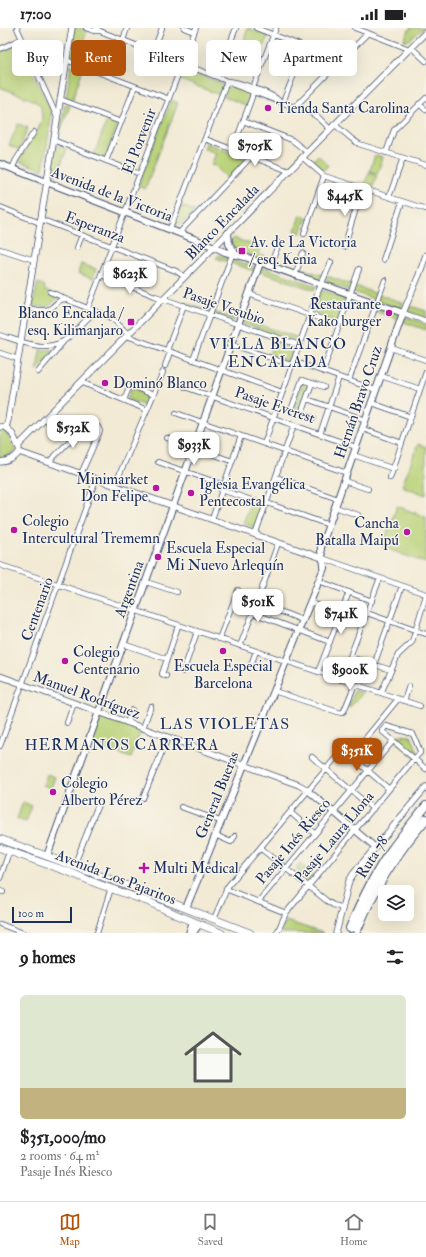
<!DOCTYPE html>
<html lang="en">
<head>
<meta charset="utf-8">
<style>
  :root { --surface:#fff; --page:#f2f2f2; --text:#202124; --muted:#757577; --line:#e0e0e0; --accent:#b45309 }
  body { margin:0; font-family:"IM FELL Double Pica",serif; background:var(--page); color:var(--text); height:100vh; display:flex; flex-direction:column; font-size:15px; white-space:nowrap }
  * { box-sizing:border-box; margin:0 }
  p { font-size:13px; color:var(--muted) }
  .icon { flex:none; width:22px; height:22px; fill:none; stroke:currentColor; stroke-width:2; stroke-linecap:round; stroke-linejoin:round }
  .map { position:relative; height:905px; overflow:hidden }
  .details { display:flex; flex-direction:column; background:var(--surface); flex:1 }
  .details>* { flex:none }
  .hud { position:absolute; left:12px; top:12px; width:402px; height:36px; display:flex; gap:8px }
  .controls { position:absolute; left:378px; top:857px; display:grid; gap:8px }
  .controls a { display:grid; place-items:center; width:36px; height:36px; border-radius:6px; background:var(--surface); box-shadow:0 4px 16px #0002; font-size:20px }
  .scale { position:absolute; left:12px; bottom:10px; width:60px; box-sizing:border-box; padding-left:4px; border:2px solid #1b2f5e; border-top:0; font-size:11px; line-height:14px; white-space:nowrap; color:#1b2f5e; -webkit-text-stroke:3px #f7f3e8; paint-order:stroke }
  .price { position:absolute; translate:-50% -34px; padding:0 9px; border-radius:8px; background:#fff; color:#222; font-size:13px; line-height:26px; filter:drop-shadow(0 1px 2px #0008) }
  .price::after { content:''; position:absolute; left:50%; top:24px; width:12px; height:9px; margin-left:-6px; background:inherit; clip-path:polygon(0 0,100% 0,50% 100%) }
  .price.selected { background:var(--accent); color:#fff }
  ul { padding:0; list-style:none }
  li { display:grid; align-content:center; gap:8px; height:212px; padding:0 20px }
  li+li { border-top:1px solid var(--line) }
  li span { display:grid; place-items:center; height:124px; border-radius:6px; color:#555 }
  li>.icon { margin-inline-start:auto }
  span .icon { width:72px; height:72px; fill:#fffc; stroke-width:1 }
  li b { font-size:17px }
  h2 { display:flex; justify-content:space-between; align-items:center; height:48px; padding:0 20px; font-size:17px }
  .chip { padding:0 14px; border-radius:6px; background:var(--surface); box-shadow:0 4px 16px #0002; font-size:14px; line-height:36px }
  .chip.selected { background:var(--accent); color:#fff }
  .status { display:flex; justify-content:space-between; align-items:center; height:28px; padding:0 20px; background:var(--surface); direction:ltr }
  .status svg { height:11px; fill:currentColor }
  .tabs { display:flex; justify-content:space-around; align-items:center; height:56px; border-top:1px solid var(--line); background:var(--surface); font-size:11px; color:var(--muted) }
  .tabs a { display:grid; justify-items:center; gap:2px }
  .tabs .selected { color:var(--accent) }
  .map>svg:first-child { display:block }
  .green { fill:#b9d278; stroke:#6a806b }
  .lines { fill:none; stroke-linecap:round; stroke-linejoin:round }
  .minor-casing { stroke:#3b4b70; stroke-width:6 }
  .tertiary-casing { stroke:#3b4b70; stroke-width:7 }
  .secondary-casing { stroke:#3b4b70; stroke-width:8 }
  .primary-casing { stroke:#3b4b70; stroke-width:8 }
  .motorway-casing { stroke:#3b4b70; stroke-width:10 }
  .minor { stroke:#fff; stroke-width:4.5 }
  .tertiary { stroke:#fff; stroke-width:5.5 }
  .secondary { stroke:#fff; stroke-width:6 }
  .primary { stroke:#fff; stroke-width:7 }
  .motorway { stroke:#fff; stroke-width:8 }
  .poi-dot { fill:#b5179e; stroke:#f7f3e8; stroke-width:1.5 }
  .labels { text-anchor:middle; stroke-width:3; stroke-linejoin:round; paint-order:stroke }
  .poi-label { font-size:15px; fill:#1b2f5e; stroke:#f7f3e8; text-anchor:start }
  .street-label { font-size:15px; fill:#1b2f5e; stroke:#f7f3e8 }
  .neighbourhood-label { font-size:16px; letter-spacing:1px; fill:#1b2f5e; stroke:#f7f3e8 }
</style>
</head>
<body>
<div class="status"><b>17:00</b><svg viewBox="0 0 49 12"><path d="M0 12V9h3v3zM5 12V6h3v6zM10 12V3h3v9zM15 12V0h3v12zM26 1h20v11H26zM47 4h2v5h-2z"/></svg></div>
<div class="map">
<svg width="426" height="905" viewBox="0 0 426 905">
  <rect width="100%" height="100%" fill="#f7f3e8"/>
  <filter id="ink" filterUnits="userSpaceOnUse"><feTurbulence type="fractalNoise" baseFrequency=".025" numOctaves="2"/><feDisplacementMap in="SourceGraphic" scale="8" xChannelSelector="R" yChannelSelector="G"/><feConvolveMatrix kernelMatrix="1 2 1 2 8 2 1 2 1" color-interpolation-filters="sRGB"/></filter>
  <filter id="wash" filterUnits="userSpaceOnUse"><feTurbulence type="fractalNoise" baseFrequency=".012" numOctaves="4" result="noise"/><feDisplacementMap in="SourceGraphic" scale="16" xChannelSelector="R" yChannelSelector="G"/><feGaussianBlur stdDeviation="0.9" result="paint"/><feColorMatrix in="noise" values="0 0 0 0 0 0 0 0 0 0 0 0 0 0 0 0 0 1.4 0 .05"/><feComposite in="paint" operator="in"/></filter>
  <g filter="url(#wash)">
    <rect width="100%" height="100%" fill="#f2ead4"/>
    <path class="green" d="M74,0H80L87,3L76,33L69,31Z
      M248,0L268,8L263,19L244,12Z
      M410,0H424L408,13L404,12Z
      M19,15L51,83V91L43,142L18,133L37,104L42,91L41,78L33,72L0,59V24Z
      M306,23L334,34L326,42L302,33Z
      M71,37L80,40L82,44L72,73L66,71Z
      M183,40L224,56L220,67L178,51Z
      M228,57L252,66L247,78L223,68Z
      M171,72L178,75L145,161L138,158Z
      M65,76L70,78L60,103Z
      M107,92L118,96L105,131L94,127Z
      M18,96L28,100L19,122L9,117Z
      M206,115L247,131L228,151L215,138L211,137L216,125L204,121Z
      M55,117L67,121L57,147L51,145Z
      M318,127L328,137L323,143L313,133Z
      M375,127L383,129L377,146L370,143Z
      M369,144L377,147L372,161L364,159Z
      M181,178L195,183L180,197L175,195Z
      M300,187L307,189L301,205L295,203Z
      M233,210L260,219L258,226L322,247L320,252L260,231L233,219L231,213Z
      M219,227L255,239L254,243L216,230Z
      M81,236L96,241L93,251L78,245Z
      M262,239L316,258L314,262L261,244Z
      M327,248L403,275L401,281L326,254Z
      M38,255L45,258L44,262L58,267V270C48,280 46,280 32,278Z
      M321,262L345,270L337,294L313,285Z
      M351,270L399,287L398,291L349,274Z
      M187,275L235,291L234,293L186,277Z
      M410,278L426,283V290L408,283Z
      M406,289L426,296V302L404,294Z
      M242,291L296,309L294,313L241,295Z
      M274,312L293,319L288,334L269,327Z
      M40,322H52V325L37,342Z
      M304,354L309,357L300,382H298L294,379L302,355Z
      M132,360L149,367L145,378L127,371Z
      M0,401L5,403L15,421L14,424L2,430H0Z
      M418,416L426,419V467L402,458Z
      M251,474L263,479L256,500L243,495Z
      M397,478L426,489V535L382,519Z
      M355,662L363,665L350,679H348Z
      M101,689L141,703L131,730L91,716Z
      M399,707L411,708L418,724L414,729L395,712Z
      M47,746L55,749L51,760L43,757Z
      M23,774L32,778L26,794L17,791Z
      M300,835L314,848L307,856L304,853L307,849L301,845L299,848L297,846L300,843L296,840Z
      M286,893L323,905H281Z"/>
  </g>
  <g filter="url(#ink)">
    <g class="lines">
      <defs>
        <path id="minor" d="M17,0L57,89
          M86,0L94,3H100
          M96,0L100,3L227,53L234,57L311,85L319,90L330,101
          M184,0L194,4
          M256,0L341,33
          M355,0L409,21
          M123,12L127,0
          M411,19L426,33
          M0,21L22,11
          M153,24L162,0
          M66,32L169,71
          M217,49L236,0
          M227,53C235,52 273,66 278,72
          M60,71L121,94
          M283,74L305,19
          M419,76L426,82
          M295,79L368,5
          M243,93L292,112L307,124
          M334,96L352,111L359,116L426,137
          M205,111L289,143
          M53,112L140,146
          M233,121L252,69L254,57L276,0
          M386,125L394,102L426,70
          M302,129L324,148L426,181
          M106,133L135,58
          M12,141L16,132L34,104
          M389,169L403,130
          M0,179L40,195
          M40,191L176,243L185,249
          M170,201L227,53
          M179,205L251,129
          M304,206L324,148
          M344,219L362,161
          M77,220L82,207
          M0,221L34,232
          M383,232L402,174
          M270,238L279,215
          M101,247L155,268L299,317
          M295,247L303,225
          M50,264L60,268L64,271
          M249,266L339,297
          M26,280C33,281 43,284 49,281C56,278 57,271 65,271L112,290L128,306
          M88,280L196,0
          M403,285L426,293
          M0,307C22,314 49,327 69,309C78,301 86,291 96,283
          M127,308L282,364
          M231,316L291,337
          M391,320L426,332
          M167,322L184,277
          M0,325L18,331
          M193,332L232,227
          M293,333L376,362
          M165,338L170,324
          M323,343L359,241
          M38,344L63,314
          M381,348L420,361
          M349,352L385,252
          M81,354L147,382
          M185,359L356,419
          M307,371L366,392
          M124,372L130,357L153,367
          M372,375L411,389
          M176,385L347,445
          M301,386L312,355
          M314,390L291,382L302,352L324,359
          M363,401L402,415
          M320,406L339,349
          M167,410L232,433
          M264,416L318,264L331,234
          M353,427L394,441
          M49,434L85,397C89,394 94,397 98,399L100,403L81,446
          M158,434L224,457
          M276,449L338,471
          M390,450L426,344
          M344,453L368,461
          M115,457L163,344
          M222,462L266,477
          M267,475L329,497
          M335,479L358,487
          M212,491L241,408
          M255,507L294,397
          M322,530L426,566
          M0,537L420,678
          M319,553L372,573
          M146,554L177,564
          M257,574L302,592
          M310,574L340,586
          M253,585L330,614
          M367,585L426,606
          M219,611L238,562
          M123,616L167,631
          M240,618L260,566L278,515
          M350,629L391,642
          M251,637L256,623
          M374,637L402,558
          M183,644L197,604
          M318,644L349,564
          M166,648L162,646L178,598
          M341,652L380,550
          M274,663L341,685L344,683L355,656
          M381,665L398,627L412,614L426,567
          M404,673L409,658
          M67,695L74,675
          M127,695L132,682
          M143,700L151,678
          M336,715L389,761
          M0,718L96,451
          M351,728L398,671
          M312,729L373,781
          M143,770L168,709
          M181,779L220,793
          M290,784L315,806
          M215,807L231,814L235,808
          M260,820L327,873L333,877L343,880
          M74,838L99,774
          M0,850L9,824
          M226,861L286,885
          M0,863L3,864
          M258,874L393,713
          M214,891L228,858L343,721
          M0,896L23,905
          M97,905L111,860
          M277,905L286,885L414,731L420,725V723L413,706L386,698L382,703C397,716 411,728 426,741"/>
        <path id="tertiary" d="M403,285L419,247L426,227
          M0,399C11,397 15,412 19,420
          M6,399L8,392L72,0
          M18,418L426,4
          M19,424L322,530
          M0,434C6,434 16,430 19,424
          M0,648L299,757L306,761L375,819
          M336,905L349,853L354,845L426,759"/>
        <path id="secondary" d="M0,136L215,219L225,224L245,229L403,285L321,519C320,527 325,533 324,540L186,880
          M228,205L229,216L234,223
          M47,828L173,478L260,235
          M189,905L193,894
          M193,905L199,896"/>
        <path id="primary" d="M0,811L128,858L250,905
          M0,820L69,844L98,856L149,874L175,886L221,905"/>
        <path id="motorway" d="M350,900C361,874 373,848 390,824C401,808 414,793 426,778
          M357,902C374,860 396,825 426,791"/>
      </defs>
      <use href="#minor" class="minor-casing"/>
      <use href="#tertiary" class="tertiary-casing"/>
      <use href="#secondary" class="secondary-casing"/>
      <use href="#primary" class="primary-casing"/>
      <use href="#motorway" class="motorway-casing"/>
      <use href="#minor" class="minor"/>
      <use href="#tertiary" class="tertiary"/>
      <use href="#secondary" class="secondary"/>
      <use href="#primary" class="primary"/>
      <use href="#motorway" class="motorway"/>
    </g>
  </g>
  <g class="poi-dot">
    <circle cx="268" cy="80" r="4"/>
    <rect x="238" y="219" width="8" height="8" rx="2"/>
    <circle cx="389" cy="285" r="4"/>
    <rect x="127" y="290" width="8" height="8" rx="2"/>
    <circle cx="105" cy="355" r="4"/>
    <circle cx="156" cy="460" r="4"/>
    <circle cx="191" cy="465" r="4"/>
    <circle cx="14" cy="502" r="4"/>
    <circle cx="407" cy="504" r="4"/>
    <circle cx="158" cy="529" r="4"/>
    <circle cx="223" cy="623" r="4"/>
    <circle cx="65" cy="633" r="4"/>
    <circle cx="53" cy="764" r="4"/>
    <path d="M142 834h4v4h4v4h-4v4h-4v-4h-4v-4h4z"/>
  </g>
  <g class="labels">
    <g class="poi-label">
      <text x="276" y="85">Tienda Santa Carolina</text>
      <text x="250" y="219">Av. de La Victoria<tspan x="250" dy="17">/ esq. Kenia</tspan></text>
      <text x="381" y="281" text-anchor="end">Restaurante<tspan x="381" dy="17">Kako burger</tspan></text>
      <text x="123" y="290" text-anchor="end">Blanco Encalada /<tspan x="123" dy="17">esq. Kilimanjaro</tspan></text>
      <text x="113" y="360">Dominó Blanco</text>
      <text x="148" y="456" text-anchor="end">Minimarket<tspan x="148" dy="17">Don Felipe</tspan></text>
      <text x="199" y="461">Iglesia Evangélica<tspan x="199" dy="17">Pentecostal</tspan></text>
      <text x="22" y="498">Colegio<tspan x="22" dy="17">Intercultural Trememn</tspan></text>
      <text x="399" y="500" text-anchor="end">Cancha<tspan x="399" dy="17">Batalla Maipú</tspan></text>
      <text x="166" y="525">Escuela Especial<tspan x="166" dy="17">Mi Nuevo Arlequín</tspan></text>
      <text x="73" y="629">Colegio<tspan x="73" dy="17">Centenario</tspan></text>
      <text x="223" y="643" text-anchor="middle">Escuela Especial<tspan x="223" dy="17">Barcelona</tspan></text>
      <text x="61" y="760">Colegio<tspan x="61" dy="17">Alberto Pérez</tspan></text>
      <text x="153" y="845">Multi Medical</text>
    </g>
    <g class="street-label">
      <text transform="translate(139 113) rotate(-69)" y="5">El Porvenir</text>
      <text transform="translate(112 166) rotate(21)" y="5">Avenida de la Victoria</text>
      <text transform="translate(222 194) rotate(-46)" y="5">Blanco Encalada</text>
      <text transform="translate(95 199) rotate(21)" y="5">Esperanza</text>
      <text transform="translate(224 278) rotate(19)" y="5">Pasaje Vesubio</text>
      <text transform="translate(358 374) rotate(-71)" y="5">Hernán Bravo Cruz</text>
      <text transform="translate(275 377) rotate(19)" y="5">Pasaje Everest</text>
      <text transform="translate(129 561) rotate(-70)" y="5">Argentina</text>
      <text transform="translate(37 581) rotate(-70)" y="5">Centenario</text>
      <text transform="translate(87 667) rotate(20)" y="5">Manuel Rodríguez</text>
      <text transform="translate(217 767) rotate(-68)" y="5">General Bueras</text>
      <text transform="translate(334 809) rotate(-50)" y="5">Pasaje Laura Llona</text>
      <text transform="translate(293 813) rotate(-50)" y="5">Pasaje Inés Riesco</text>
      <text transform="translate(372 829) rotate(-58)" y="5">Ruta 78</text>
      <text transform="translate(116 849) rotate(21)" y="5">Avenida Los Pajaritos</text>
    </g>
    <g class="neighbourhood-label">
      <text x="278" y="321">VILLA BLANCO<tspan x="278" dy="18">ENCALADA</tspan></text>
      <text x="225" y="701">LAS VIOLETAS</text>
      <text x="122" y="722">HERMANOS CARRERA</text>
    </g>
  </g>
</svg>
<div class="controls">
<a><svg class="icon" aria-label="layers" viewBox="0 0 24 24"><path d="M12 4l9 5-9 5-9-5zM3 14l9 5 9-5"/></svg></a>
</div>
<div class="scale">100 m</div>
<b class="price" style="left:255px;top:139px">$705K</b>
<b class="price" style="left:345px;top:189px">$445K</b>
<b class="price" style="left:130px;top:267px">$623K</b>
<b class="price" style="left:73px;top:421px">$532K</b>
<b class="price" style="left:194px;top:438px">$933K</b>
<b class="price" style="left:258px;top:595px">$501K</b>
<b class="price" style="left:341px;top:607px">$741K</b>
<b class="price" style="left:350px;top:663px">$900K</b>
<b class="price selected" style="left:357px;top:744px">$351K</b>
<div class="hud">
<a class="chip">Buy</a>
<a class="chip selected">Rent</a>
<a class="chip">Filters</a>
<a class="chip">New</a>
<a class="chip">Apartment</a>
</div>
</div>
<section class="details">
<h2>9 homes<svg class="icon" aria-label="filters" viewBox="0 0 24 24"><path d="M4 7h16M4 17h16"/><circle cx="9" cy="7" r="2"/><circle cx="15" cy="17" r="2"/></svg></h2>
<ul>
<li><span style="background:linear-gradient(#dfe7d0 75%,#c2b280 0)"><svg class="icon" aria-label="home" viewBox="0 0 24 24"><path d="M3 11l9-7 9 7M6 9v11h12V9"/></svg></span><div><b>$351,000/mo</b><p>2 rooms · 64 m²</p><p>Pasaje Inés Riesco</p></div></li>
</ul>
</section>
<nav class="tabs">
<a class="selected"><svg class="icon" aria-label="map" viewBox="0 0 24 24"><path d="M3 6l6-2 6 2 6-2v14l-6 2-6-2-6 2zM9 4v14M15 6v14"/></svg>Map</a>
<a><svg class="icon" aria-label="saved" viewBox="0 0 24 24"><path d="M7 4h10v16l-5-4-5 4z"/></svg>Saved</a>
<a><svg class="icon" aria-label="home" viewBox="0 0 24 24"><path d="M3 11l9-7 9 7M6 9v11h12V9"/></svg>Home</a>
</nav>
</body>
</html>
